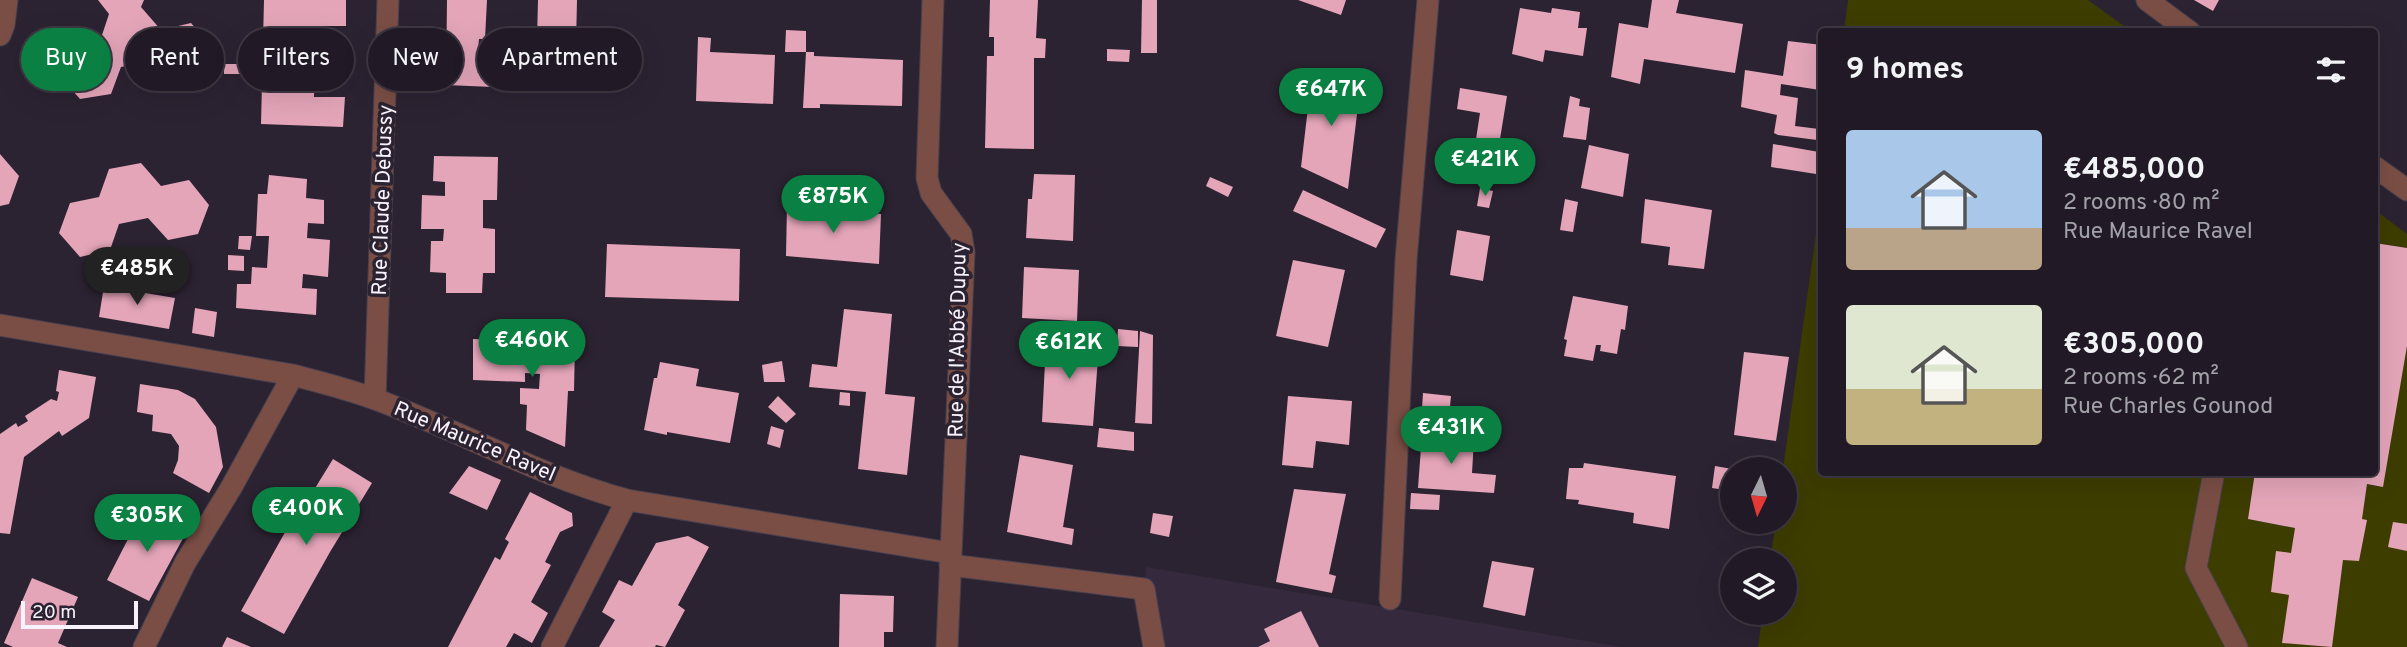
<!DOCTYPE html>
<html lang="en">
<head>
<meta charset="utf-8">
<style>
  :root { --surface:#211a26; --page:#29232e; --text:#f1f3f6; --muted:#a2a1a7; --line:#3e3843; --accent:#0b8043 }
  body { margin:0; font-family:Overpass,sans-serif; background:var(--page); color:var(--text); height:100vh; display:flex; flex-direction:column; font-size:26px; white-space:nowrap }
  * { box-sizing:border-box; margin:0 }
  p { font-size:23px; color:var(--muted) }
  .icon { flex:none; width:38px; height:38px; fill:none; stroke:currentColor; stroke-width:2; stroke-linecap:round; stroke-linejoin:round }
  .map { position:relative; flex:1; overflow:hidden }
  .side { position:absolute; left:1818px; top:28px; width:560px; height:448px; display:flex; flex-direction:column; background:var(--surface); border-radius:7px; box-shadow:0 7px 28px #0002,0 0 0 2px var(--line) }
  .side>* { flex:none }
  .banner { position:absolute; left:21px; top:28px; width:665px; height:63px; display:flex; gap:14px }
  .needle { width:46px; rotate:185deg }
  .tools { position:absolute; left:1720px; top:457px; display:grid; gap:14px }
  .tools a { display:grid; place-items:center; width:77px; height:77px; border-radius:50%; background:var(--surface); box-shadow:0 7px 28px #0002,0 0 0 2px var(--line); font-size:35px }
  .scale { position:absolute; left:21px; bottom:18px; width:117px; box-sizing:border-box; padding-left:7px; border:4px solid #f7f2fc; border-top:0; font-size:19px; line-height:24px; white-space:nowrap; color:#f7f2fc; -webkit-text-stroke:5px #2c2332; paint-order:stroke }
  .price { position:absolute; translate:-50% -60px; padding:0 16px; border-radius:24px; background:var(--accent); color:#fff; font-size:23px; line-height:46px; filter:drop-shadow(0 2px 4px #0008) }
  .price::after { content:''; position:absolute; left:50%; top:42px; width:21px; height:16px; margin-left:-10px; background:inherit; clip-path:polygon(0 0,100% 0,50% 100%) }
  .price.active { background:#222; color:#fff }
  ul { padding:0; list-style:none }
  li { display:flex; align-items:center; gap:21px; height:175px; padding:0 28px }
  li span { display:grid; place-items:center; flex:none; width:196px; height:140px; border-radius:7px; color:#555 }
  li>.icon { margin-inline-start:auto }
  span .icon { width:84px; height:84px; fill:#fffc; stroke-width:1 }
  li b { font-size:30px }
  h2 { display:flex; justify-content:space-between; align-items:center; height:84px; padding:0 28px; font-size:30px }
  .chip { padding:0 24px; border-radius:32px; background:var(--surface); box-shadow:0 7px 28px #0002,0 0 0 2px var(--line); font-size:24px; line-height:63px }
  .chip.active { background:var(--accent); color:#fff }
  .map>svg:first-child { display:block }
  .built { fill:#35293e }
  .green { fill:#3d3d00 }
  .building { fill:#e4a5b9 }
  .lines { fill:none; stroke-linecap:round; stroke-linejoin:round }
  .lane-casing { stroke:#48404e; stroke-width:23 }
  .street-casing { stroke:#48404e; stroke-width:23 }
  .lane { stroke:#7a4e45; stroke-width:21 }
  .street { stroke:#7a4e45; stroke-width:21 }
  .labels { text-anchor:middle; stroke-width:7; stroke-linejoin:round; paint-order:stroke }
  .street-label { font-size:21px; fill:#f7f2fc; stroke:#2c2332 }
</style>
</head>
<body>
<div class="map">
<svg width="2407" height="647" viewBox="0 0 2407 647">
  <rect width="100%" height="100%" fill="#2c2332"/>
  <path class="built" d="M1146,567L1622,647H1142Z"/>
  <path class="green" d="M1848,0H2088L2131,31H1844Z
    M1822,191V472L2255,473L2248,519L2295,528L2286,594L2338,602L2343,560L2362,515L2367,484L2376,486L2383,482L2407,346V647H1758L1763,613L1785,612V560H1770L1776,522H1785V469H1783Z
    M2375,210L2407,234V248L2375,243Z"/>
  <path class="building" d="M98,0H144L141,7L161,30L191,23L211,46L200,77L169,83L150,61L121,67L111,94L80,99L60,76L69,46L100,41L109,14Z
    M264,0H346V26H316L315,63L314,97H345L343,127L261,124Z
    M447,0H487L485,39H479L478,50H494V32L513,33H529L528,51H542V40H537L538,0H577L575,89L524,87V82H494L493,87L446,85Z
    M990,0H1038L1036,38L1046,39L1045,58H1034V149L985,148L987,56H994V37H989Z
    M1142,0H1157V53H1141Z
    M1298,0H1346L1341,15Z
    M1652,0H1679L1676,13L1743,24L1735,73L1644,59L1640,84L1611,77L1619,23L1648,28Z
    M2194,0H2219L2213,11Z
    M1520,8L1551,13L1552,8L1580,12L1578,28H1587L1583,56L1545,50L1543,62L1512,54Z
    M786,30L806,31V52H814V56L903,60L902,106L820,104V108H803L806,52H785Z
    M698,37L711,38L710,52L775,55L773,104L696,101Z
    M1788,41L1822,45L1820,90L1781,84L1780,95L1798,98L1795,126L1819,129L1817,140L1778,135L1774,133L1777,115L1741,107L1745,70L1783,76Z
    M1107,49L1130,50L1129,62L1107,61Z
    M224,64H248L247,74H224Z
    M1334,73L1352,79L1350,88L1360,89L1348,189L1301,167L1311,82H1316L1317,74Z
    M1460,88L1507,96L1500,139L1504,140L1498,176L1471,172L1480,113L1457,109Z
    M1570,96L1580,99L1579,106L1590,108L1586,140L1563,137Z
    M1773,144L1819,152L1816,174L1771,167Z
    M1589,145L1629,154L1623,197L1581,188Z
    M0,154L19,176L9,204L0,206Z
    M434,156L498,157L497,200H483V228L495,229V273H483L482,293H446V273L430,272L431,241H443L444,229H421L422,195L445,196V182L433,181Z
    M141,163L161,186L189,180L209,205L198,234L168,240L148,218L119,224L110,250L80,257L59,233L70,203L99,197L109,169Z
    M1034,174L1075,175L1073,241L1026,238L1028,199H1032Z
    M269,175L307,179L306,198L324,200V224L308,223L307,238L330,240L328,277L303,274L302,288L317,289L316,315L236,308L237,284H251L252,267L267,268L269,236H256L258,194H267Z
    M1210,177L1233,187L1228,197L1206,186Z
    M1480,188L1493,191L1489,208L1477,206Z
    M1303,190L1386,229L1376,248L1293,211Z
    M1565,199L1578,202L1573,232L1560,230Z
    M1645,199L1712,210L1704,269L1668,265L1670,247L1641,243Z
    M787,205L881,214L879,264L786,256Z
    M1457,230L1490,236L1483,281L1450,275Z
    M239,236H252L250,250L238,249Z
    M2375,243L2407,248V346L2383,487L2367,484L2362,519L2367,520L2359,561L2343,560L2332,647L2282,643L2289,595L2271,592L2276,551L2291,553L2295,528L2248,519L2255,472H2375Z
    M607,244L740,249L739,301L605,297Z
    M228,255L244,256V271L228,270Z
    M1293,260L1345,270L1328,347L1276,336Z
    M1024,267L1079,270L1077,321L1022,318Z
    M104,286L175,298L169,329L99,317Z
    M1573,296L1628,306L1625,330L1621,329L1617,354L1600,351L1601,345H1596L1593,361L1564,356L1567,340L1564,339Z
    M195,308L217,312L214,337L192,333Z
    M844,309L892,314L885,394L915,397L907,475L858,469L866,392L809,387L812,364L837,367Z
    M1118,329L1138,331V347L1117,346Z
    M1140,331L1153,335L1152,424L1135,423Z
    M473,339L575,343L574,391H568L565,447L526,430L527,405L520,404V388L539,389L540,374L525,373V382L473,380Z
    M1037,339L1099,344L1093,426L1042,422L1045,363H1035Z
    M1744,352L1789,357L1776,441L1734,435Z
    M782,361L785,382H764L762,365Z
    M660,362L699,369L696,386L739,393L730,443L667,432V435L644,430L654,378H657Z
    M59,370L96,377L89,418L62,436L59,431L24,457L10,534L0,533V434L16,423L18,427L28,421L25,416L51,399L57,401L59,392L56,391Z
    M140,384L178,390L195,399L216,427L223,467L209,493L173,473L178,460L179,446L171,434L152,431L153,415L137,412Z
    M840,392L850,393V406L839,405Z
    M1423,393L1451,396L1448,427L1421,425Z
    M778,396L796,414L786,423L768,407Z
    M1288,396L1352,401L1349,445L1316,441L1313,468L1282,465Z
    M771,426L784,430L780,448L767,444Z
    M1099,428L1134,432V451L1097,447Z
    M1422,434L1474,439L1472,473L1496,475L1494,493L1418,488Z
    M1020,455L1073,465L1063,527L1074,529L1072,545L1007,532Z
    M333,459L372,483L330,552L284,634L241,611L298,509L301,511Z
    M1584,463L1676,476L1669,529L1633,523L1634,513L1578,504L1579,500L1566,499L1569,468H1583Z
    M469,466L501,480L487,510L449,493Z
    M1715,466L1732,469V491L1712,488Z
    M1294,489L1346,494L1329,574L1336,576L1332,593L1276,582Z
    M530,492L572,513L573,526L560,532L545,562L551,565L531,602L548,613L532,643L514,633L506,647H448L495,557L500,560L509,542L505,539Z
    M1411,493L1440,495L1439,510L1410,509Z
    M145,506L187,531L149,601L107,580Z
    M1153,513L1173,516L1169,537L1150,533Z
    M2393,522L2407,524V551L2388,547Z
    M688,536L709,547L678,605L685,610L665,647L656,645L655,647H599L615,620L602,612L619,580L632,586L656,543Z
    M1492,561L1534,568L1525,616L1483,607Z
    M32,578L78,597L58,643L67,647H13L4,643Z
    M840,594L894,596L893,632H884V647H839Z
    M1301,611L1319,647H1258L1270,641L1264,629Z
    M227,637L251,647H222Z"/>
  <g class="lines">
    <defs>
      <path id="lane" d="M2214,472L2196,568L2237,647
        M950,565L1144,589L1154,647"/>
      <path id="street" d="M933,0L927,178L931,193L961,234L964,252L947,647
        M2147,0L2190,32
        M0,35L4,25L7,0
        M2375,167L2407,190
        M0,325L293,375C320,382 348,389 375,399C460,431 539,476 627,500L950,553
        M375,399L388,0
        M1390,599L1406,260L1428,0
        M144,647L185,563L231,488L293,375
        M552,647L627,500"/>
    </defs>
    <use href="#lane" class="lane-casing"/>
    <use href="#street" class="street-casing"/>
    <use href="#lane" class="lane"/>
    <use href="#street" class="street"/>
  </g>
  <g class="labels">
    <g class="street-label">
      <text transform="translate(382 200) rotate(-88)" y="7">Rue Claude Debussy</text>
      <text transform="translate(957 340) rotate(-89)" y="7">Rue de l'Abbé Dupuy</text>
      <text transform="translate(475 441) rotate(23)" y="7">Rue Maurice Ravel</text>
    </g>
  </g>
</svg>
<div class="tools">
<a><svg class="needle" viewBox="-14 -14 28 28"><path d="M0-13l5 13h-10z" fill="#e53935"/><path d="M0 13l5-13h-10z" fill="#a2a1a7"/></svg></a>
<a><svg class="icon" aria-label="layers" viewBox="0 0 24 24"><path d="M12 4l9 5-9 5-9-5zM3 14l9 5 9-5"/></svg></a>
</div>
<div class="scale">20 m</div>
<b class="price" style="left:1331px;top:128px">€647K</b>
<b class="price" style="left:1485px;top:198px">€421K</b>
<b class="price" style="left:833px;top:235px">€875K</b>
<b class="price active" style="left:137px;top:307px">€485K</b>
<b class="price" style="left:532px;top:379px">€460K</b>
<b class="price" style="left:1069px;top:381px">€612K</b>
<b class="price" style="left:1451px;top:466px">€431K</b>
<b class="price" style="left:306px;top:547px">€400K</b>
<b class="price" style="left:147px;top:554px">€305K</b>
<div class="banner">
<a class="chip active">Buy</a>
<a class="chip">Rent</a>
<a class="chip">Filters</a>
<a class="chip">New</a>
<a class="chip">Apartment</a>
</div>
<section class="side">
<h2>9 homes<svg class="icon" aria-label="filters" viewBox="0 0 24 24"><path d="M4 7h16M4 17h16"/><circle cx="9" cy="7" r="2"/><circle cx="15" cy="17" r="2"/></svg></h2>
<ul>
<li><span style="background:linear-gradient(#a9c7e8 70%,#b9a48a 0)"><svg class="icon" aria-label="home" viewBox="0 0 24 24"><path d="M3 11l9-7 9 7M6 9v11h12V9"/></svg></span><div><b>€485,000</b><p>2 rooms · 80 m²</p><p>Rue Maurice Ravel</p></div></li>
<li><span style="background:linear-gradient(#dfe7d0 60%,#c2b280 0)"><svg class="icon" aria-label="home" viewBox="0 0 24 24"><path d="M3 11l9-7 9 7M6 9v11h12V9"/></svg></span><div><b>€305,000</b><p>2 rooms · 62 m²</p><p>Rue Charles Gounod</p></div></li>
</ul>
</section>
</div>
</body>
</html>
